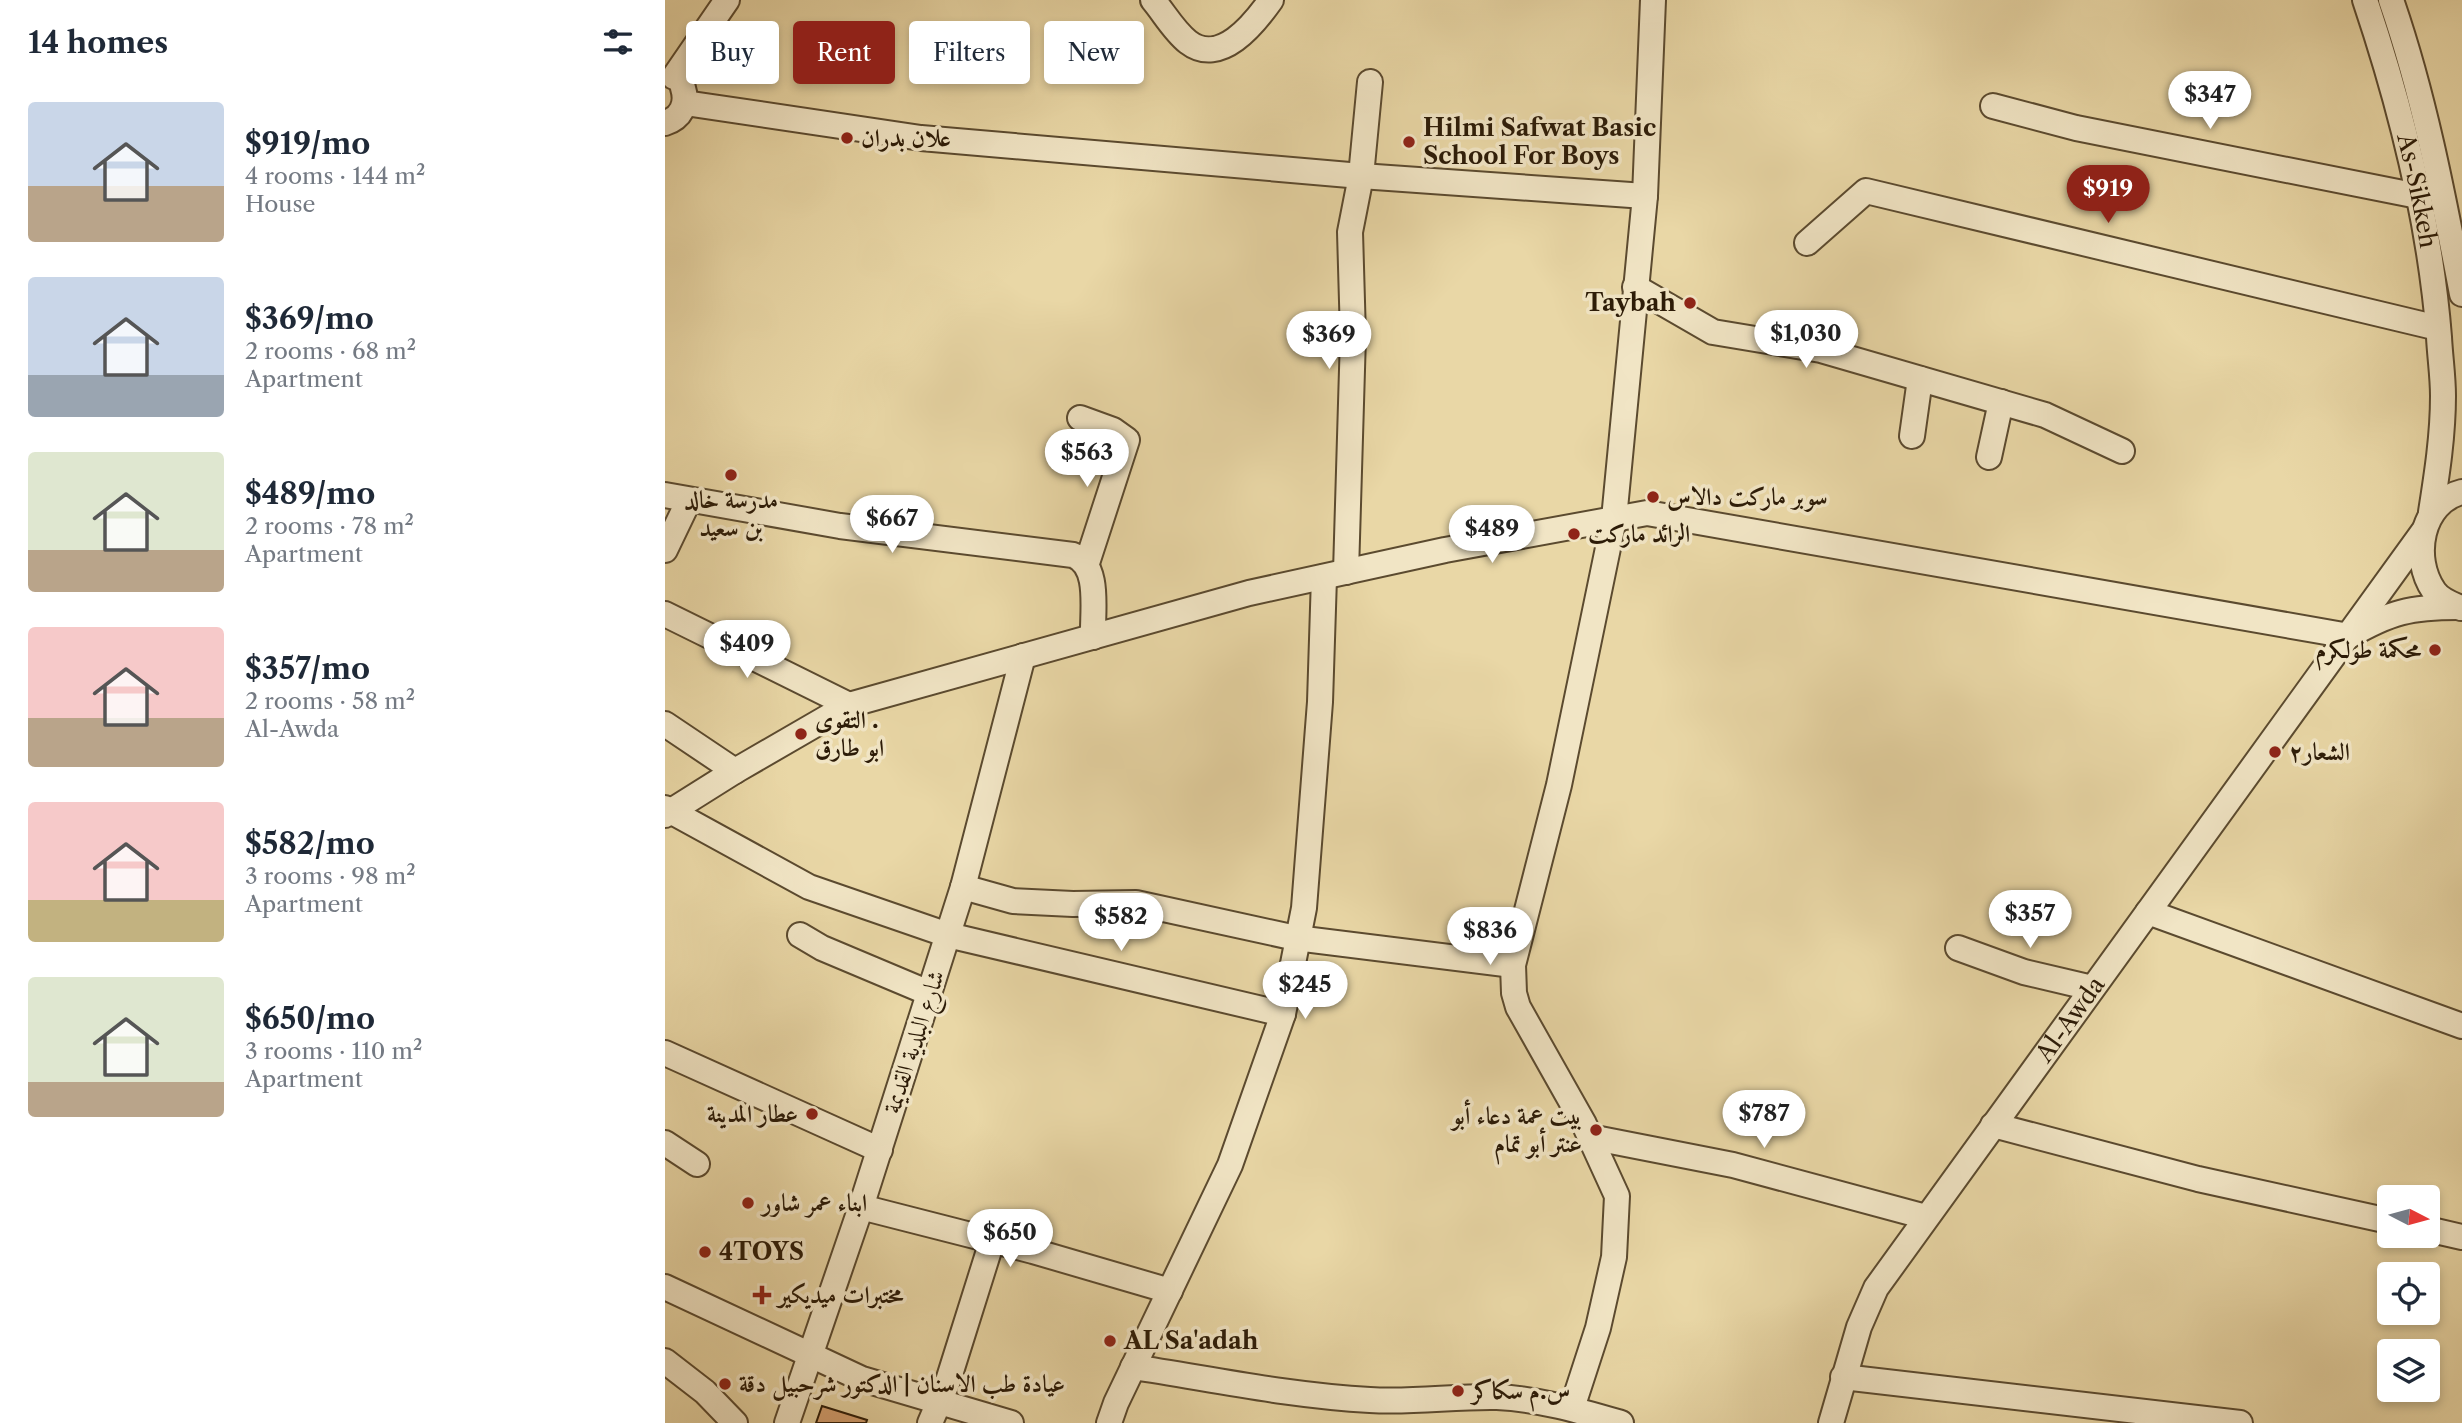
<!DOCTYPE html>
<html lang="en">
<head>
<meta charset="utf-8">
<style>
  :root { --surface:#fff; --page:#f6f6f7; --text:#1f2937; --muted:#747a83; --accent:#8f2418 }
  body { margin:0; font-family:"Libre Caslon Text",Amiri,serif; background:var(--page); color:var(--text); height:100vh; display:flex; flex-direction:column; font-size:26px; white-space:nowrap }
  * { box-sizing:border-box; margin:0 }
  p { font-size:23px; color:var(--muted) }
  .icon { flex:none; width:38px; height:38px; fill:none; stroke:currentColor; stroke-width:2; stroke-linecap:round; stroke-linejoin:round }
  .map { position:relative; flex:1; overflow:hidden }
  .side { display:flex; flex-direction:column; background:var(--surface); width:665px }
  .side>* { flex:none }
  .banner { position:absolute; left:21px; top:21px; width:665px; height:63px; display:flex; gap:14px }
  .needle { width:46px; rotate:96deg }
  .controls { position:absolute; left:1712px; top:1185px; display:grid; gap:14px }
  .controls a { display:grid; place-items:center; width:63px; height:63px; border-radius:7px; background:var(--surface); box-shadow:0 4px 10px #0003; font-size:35px }
  .price { position:absolute; translate:-50% -60px; padding:0 16px; border-radius:24px; background:#fff; color:#222; font-size:23px; line-height:46px; filter:drop-shadow(0 2px 4px #0008) }
  .price::after { content:''; position:absolute; left:50%; top:42px; width:21px; height:16px; margin-left:-10px; background:inherit; clip-path:polygon(0 0,100% 0,50% 100%) }
  .price.current { background:var(--accent); color:#fff }
  ul { padding:0; list-style:none }
  li { display:flex; align-items:center; gap:21px; height:175px; padding:0 28px }
  li span { display:grid; place-items:center; flex:none; width:196px; height:140px; border-radius:7px; color:#555 }
  li>.icon { margin-inline-start:auto }
  span .icon { width:84px; height:84px; fill:#fffc; stroke-width:1 }
  li b { font-size:30px }
  h2 { display:flex; justify-content:space-between; align-items:center; height:84px; padding:0 28px; font-size:30px }
  .chip { padding:0 24px; border-radius:7px; background:var(--surface); box-shadow:0 4px 10px #0003; font-size:24px; line-height:63px }
  .chip.current { background:var(--accent); color:#fff }
  main { display:flex; flex:1; min-height:0 }
  .map>svg:first-child { display:block }
  .building { fill:#d8a373; stroke:#2c1b07; stroke-width:2 }
  .lines { fill:none; stroke-linecap:round; stroke-linejoin:round }
  .minor-casing { stroke:#5b4a2f; stroke-width:28 }
  .minor { stroke:#f1e5c5; stroke-width:24 }
  .poi-dot { fill:#8f2418; stroke:#f1e5c5; stroke-width:2.5 }
  .labels { text-anchor:middle; stroke-width:7; stroke-linejoin:round; paint-order:stroke }
  .poi-label { font-size:24px; font-weight:bold; fill:#2c1b07; stroke:#f1e5c5; text-anchor:start }
  .street-label { font-size:24px; fill:#2c1b07; stroke:#f1e5c5 }
</style>
</head>
<body>
<main>
<section class="side">
<h2>14 homes<svg class="icon" aria-label="filters" viewBox="0 0 24 24"><path d="M4 7h16M4 17h16"/><circle cx="9" cy="7" r="2"/><circle cx="15" cy="17" r="2"/></svg></h2>
<ul>
<li><span style="background:linear-gradient(#c9d6e8 60%,#b9a48a 0)"><svg class="icon" aria-label="home" viewBox="0 0 24 24"><path d="M3 11l9-7 9 7M6 9v11h12V9"/></svg></span><div><b>$919/mo</b><p>4 rooms · 144 m²</p><p>House</p></div></li>
<li><span style="background:linear-gradient(#c9d6e8 70%,#9aa5b1 0)"><svg class="icon" aria-label="home" viewBox="0 0 24 24"><path d="M3 11l9-7 9 7M6 9v11h12V9"/></svg></span><div><b>$369/mo</b><p>2 rooms · 68 m²</p><p>Apartment</p></div></li>
<li><span style="background:linear-gradient(#dfe7d0 70%,#b9a48a 0)"><svg class="icon" aria-label="home" viewBox="0 0 24 24"><path d="M3 11l9-7 9 7M6 9v11h12V9"/></svg></span><div><b>$489/mo</b><p>2 rooms · 78 m²</p><p>Apartment</p></div></li>
<li><span style="background:linear-gradient(#f6c9c9 65%,#b9a48a 0)"><svg class="icon" aria-label="home" viewBox="0 0 24 24"><path d="M3 11l9-7 9 7M6 9v11h12V9"/></svg></span><div><b>$357/mo</b><p>2 rooms · 58 m²</p><p>Al-Awda</p></div></li>
<li><span style="background:linear-gradient(#f6c9c9 70%,#c2b280 0)"><svg class="icon" aria-label="home" viewBox="0 0 24 24"><path d="M3 11l9-7 9 7M6 9v11h12V9"/></svg></span><div><b>$582/mo</b><p>3 rooms · 98 m²</p><p>Apartment</p></div></li>
<li><span style="background:linear-gradient(#dfe7d0 75%,#b9a48a 0)"><svg class="icon" aria-label="home" viewBox="0 0 24 24"><path d="M3 11l9-7 9 7M6 9v11h12V9"/></svg></span><div><b>$650/mo</b><p>3 rooms · 110 m²</p><p>Apartment</p></div></li>
</ul>
</section>
<div class="map">
<svg width="1797" height="1423" viewBox="0 0 1797 1423">
  <rect width="100%" height="100%" fill="#e9d7a6"/>
  <filter id="stains"><feTurbulence type="fractalNoise" baseFrequency=".00286" numOctaves="4"/><feColorMatrix values="0 0 0 0 .2 0 0 0 0 .09 0 0 0 0 .02 0 0 0 .5 -.17"/></filter>
  <radialGradient id="worn" r=".72"><stop offset=".6" stop-color="#630" stop-opacity="0"/><stop offset="1" stop-color="#630" stop-opacity=".3"/></radialGradient>
  <path class="building" d="M157,1406L202,1420L201,1423H151Z"/>
  <g class="lines">
    <defs>
      <g id="minor">
        <path d="M488,0C499,13 509,31 523,42C555,67 589,24 606,0"/>
        <path id="s1" d="M1700,0C1737,110 1765,222 1774,337C1775,357 1778,376 1778,396C1778,435 1772,474 1766,512"/>
        <path d="M1726,0C1759,95 1778,195 1797,294"/>
        <path d="M9,77L62,0"/>
        <path d="M20,103L256,138L696,176L980,196"/>
        <path d="M1328,106L1411,128L1753,196"/>
        <path d="M0,123C16,118 23,104 18,88"/>
        <path d="M1142,243L1201,191L1773,328"/>
        <path d="M970,287L1048,332L1156,350L1380,415L1457,451"/>
        <path d="M415,418L448,430L462,440L422,563"/>
        <path d="M1247,436L1255,379"/>
        <path d="M1324,457L1336,402"/>
        <path d="M0,495L175,526L408,555C436,565 427,612 428,637"/>
        <path d="M0,550L24,500"/>
        <path d="M681,572L688,336L685,232L696,176L705,82"/>
        <path d="M1796,608C1786,604 1775,600 1769,591C1746,558 1756,502 1797,492"/>
        <path d="M0,614L184,705"/>
        <path d="M0,724L70,771"/>
        <path d="M0,808L144,887L283,935L618,1014"/>
        <path d="M0,815L70,771L184,705L584,593L780,550L982,513L1684,636C1725,612 1746,607 1793,607"/>
        <path d="M298,887L348,901L408,904L471,903L631,938L848,965"/>
        <path d="M1483,912L1797,1026"/>
        <path d="M135,935L157,948L264,993"/>
        <path d="M1293,948L1359,972L1427,988"/>
        <path d="M0,1053L215,1150"/>
        <path d="M1328,1125L1533,1179L1724,1221"/>
        <path d="M925,1137L1068,1165L1261,1217"/>
        <path d="M0,1143L32,1164"/>
        <path d="M196,1207L368,1251L505,1291"/>
        <path d="M1762,1229L1797,1237"/>
        <path d="M0,1287L197,1379L346,1423"/>
        <path d="M0,1361L40,1392L70,1423"/>
        <path d="M468,1367C547,1379 626,1396 705,1400C747,1403 790,1396 832,1397C875,1399 915,1411 956,1423"/>
        <path d="M1178,1377L1575,1423"/>
        <path d="M907,1408L933,1328L949,1257L952,1196L919,1124L853,1007L849,993L848,965L894,785L949,519L980,196L988,0"/>
        <path d="M122,1423L196,1207L298,887L358,656"/>
        <path d="M265,1423L283,1381L327,1241"/>
        <path d="M444,1423L451,1403L565,1165L618,1014L639,908L655,702L659,577"/>
        <path id="s2" d="M1166,1423L1194,1327L1211,1288L1758,532"/>
      </g>
    </defs>
    <use href="#minor" class="minor-casing"/>
    <use href="#minor" class="minor"/>
  </g>
  <g class="poi-dot">
    <circle cx="182" cy="138" r="7"/>
    <circle cx="744" cy="142" r="7"/>
    <circle cx="1025" cy="303" r="7"/>
    <circle cx="66" cy="475" r="7"/>
    <circle cx="988" cy="497" r="7"/>
    <circle cx="909" cy="534" r="7"/>
    <circle cx="1770" cy="650" r="7"/>
    <circle cx="136" cy="734" r="7"/>
    <circle cx="1610" cy="752" r="7"/>
    <circle cx="147" cy="1114" r="7"/>
    <circle cx="931" cy="1130" r="7"/>
    <circle cx="83" cy="1203" r="7"/>
    <circle cx="40" cy="1252" r="7"/>
    <path d="M93.5 1284.5h7v7h7v7h-7v7h-7v-7h-7v-7h7z"/>
    <circle cx="445" cy="1341" r="7"/>
    <circle cx="60" cy="1384" r="7"/>
    <circle cx="793" cy="1391" r="7"/>
  </g>
  <g class="labels">
    <g class="poi-label">
      <text x="758" y="136">Hilmi Safwat Basic<tspan x="758" dy="28">School For Boys</tspan></text>
      <text x="196" y="146">علان بدران</text>
      <text x="1011" y="311" text-anchor="end">Taybah</text>
      <text x="1002" y="505">سوبر ماركت دالاس</text>
      <text x="66" y="508" text-anchor="middle">مدرسة خالد<tspan x="66" dy="28">بن سعيد</tspan></text>
      <text x="923" y="542">الرائد ماركت</text>
      <text x="1756" y="658" text-anchor="end">محكمة طولكرم</text>
      <text x="150" y="728">التقوى .<tspan x="150" dy="28">ابو طارق</tspan></text>
      <text x="1624" y="760">الشعار٢</text>
      <text x="133" y="1122" text-anchor="end">عطار المدينة</text>
      <text x="917" y="1124" text-anchor="end">بيت عمة دعاء أبو<tspan x="917" dy="28">عنتر أبو تمام</tspan></text>
      <text x="97" y="1211">ابناء عمر شاور</text>
      <text x="54" y="1260">4TOYS</text>
      <text x="113" y="1303">مختبرات ميديكير</text>
      <text x="459" y="1349">AL Sa'adah</text>
      <text x="74" y="1392">عيادة طب الاسنان | الدكتور شرحبيل دقة</text>
      <text x="807" y="1399">س.م سكاكر</text>
    </g>
    <g class="street-label">
      <text dy="8" stroke="none"><textPath href="#s1" startOffset="198">As-Sikkeh</textPath></text>
      <text dy="8" stroke="none"><textPath href="#s2" startOffset="474">Al-Awda</textPath></text>
      <text transform="translate(249 1042) rotate(-72)" y="8">شارع البلدية القديمة</text>
    </g>
  </g>
  <rect width="100%" height="100%" filter="url(#stains)"/>
  <rect width="100%" height="100%" fill="url(#worn)"/>
</svg>
<div class="controls">
<a><svg class="needle" viewBox="-14 -14 28 28"><path d="M0-13l5 13h-10z" fill="#e53935"/><path d="M0 13l5-13h-10z" fill="#747a83"/></svg></a>
<a><svg class="icon" aria-label="locate" viewBox="0 0 24 24"><circle cx="12" cy="12" r="6"/><path d="M12 2v4M12 18v4M2 12h4M18 12h4"/></svg></a>
<a><svg class="icon" aria-label="layers" viewBox="0 0 24 24"><path d="M12 4l9 5-9 5-9-5zM3 14l9 5 9-5"/></svg></a>
</div>
<b class="price" style="left:1545px;top:131px">$347</b>
<b class="price current" style="left:1443px;top:225px">$919</b>
<b class="price" style="left:1141px;top:370px">$1,030</b>
<b class="price" style="left:664px;top:371px">$369</b>
<b class="price" style="left:422px;top:489px">$563</b>
<b class="price" style="left:227px;top:555px">$667</b>
<b class="price" style="left:827px;top:565px">$489</b>
<b class="price" style="left:82px;top:680px">$409</b>
<b class="price" style="left:1365px;top:950px">$357</b>
<b class="price" style="left:456px;top:953px">$582</b>
<b class="price" style="left:825px;top:967px">$836</b>
<b class="price" style="left:640px;top:1021px">$245</b>
<b class="price" style="left:1099px;top:1150px">$787</b>
<b class="price" style="left:345px;top:1269px">$650</b>
<div class="banner">
<a class="chip">Buy</a>
<a class="chip current">Rent</a>
<a class="chip">Filters</a>
<a class="chip">New</a>
</div>
</div>
</main>
</body>
</html>
